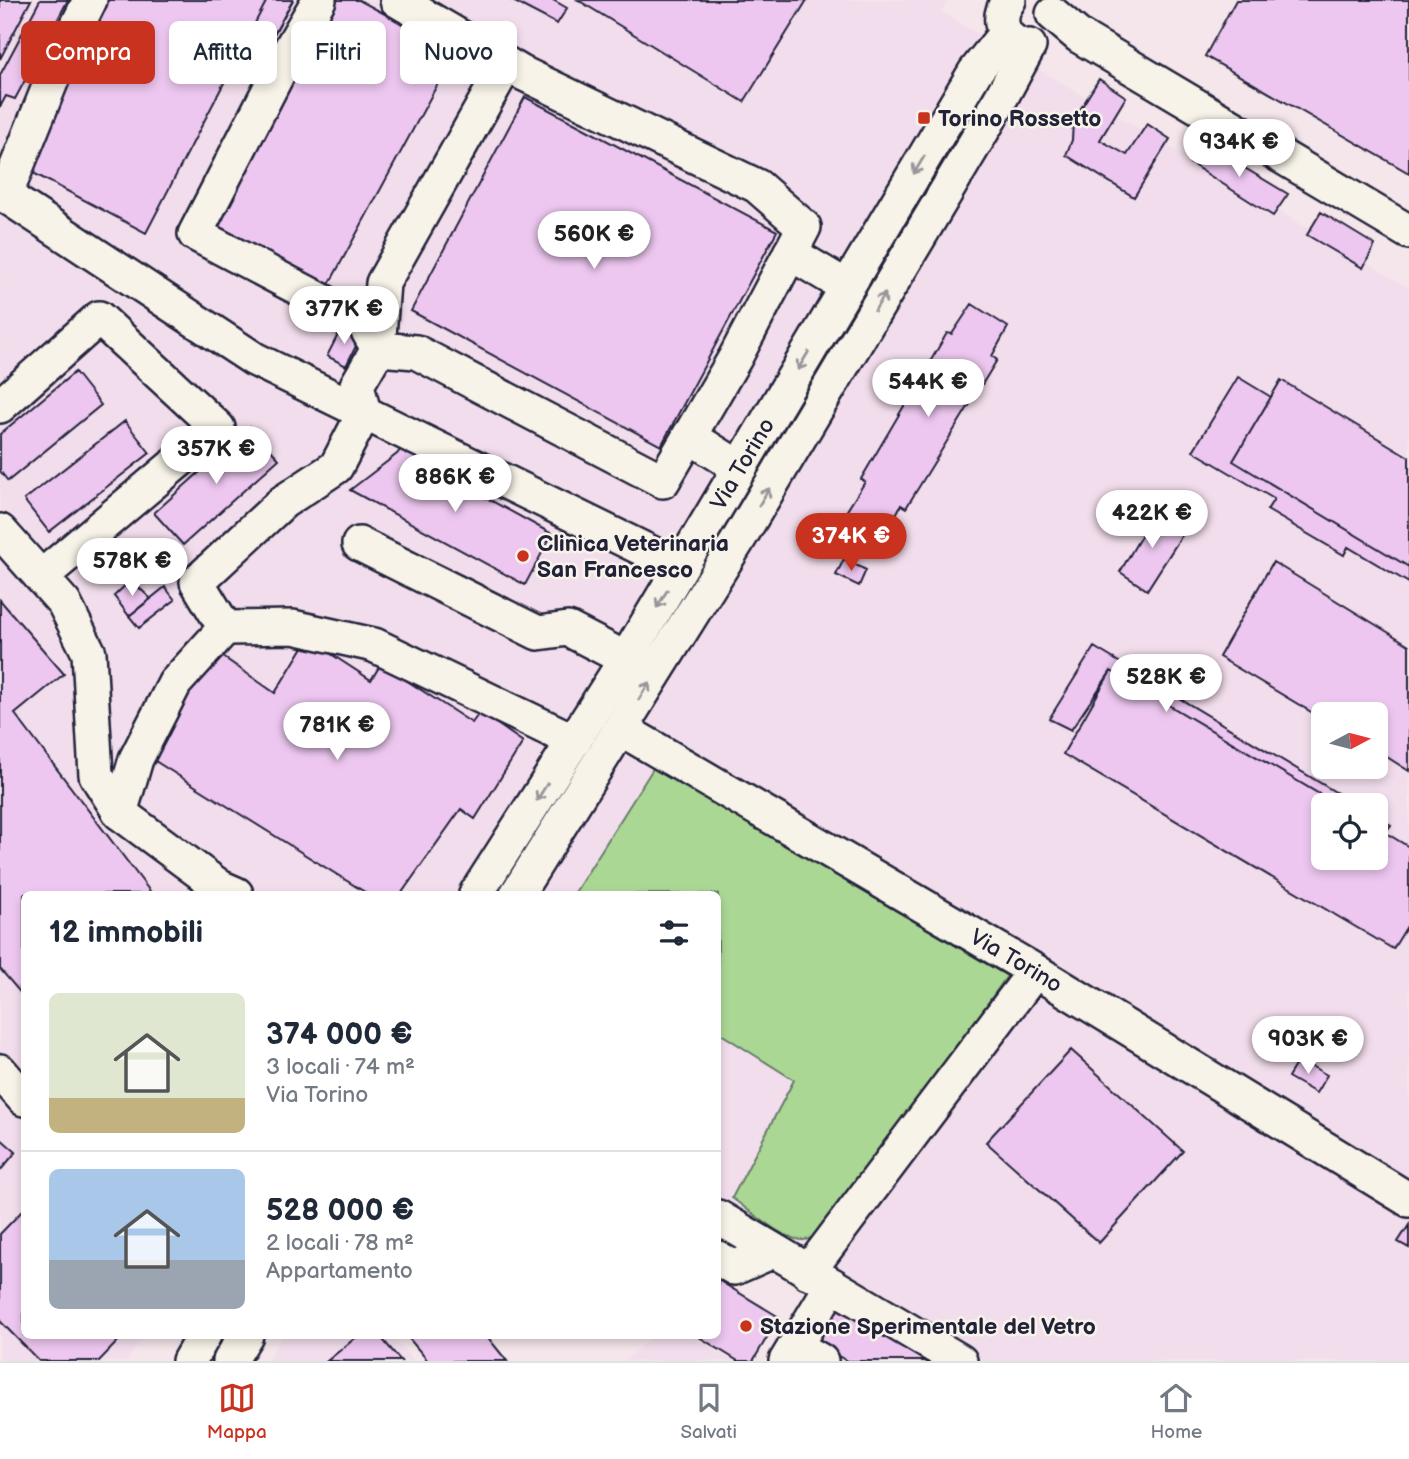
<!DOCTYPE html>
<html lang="it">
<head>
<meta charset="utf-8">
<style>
  :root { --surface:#fff; --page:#f2f2f3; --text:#1f2937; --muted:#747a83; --line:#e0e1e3; --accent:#c8321e }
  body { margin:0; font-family:"Balsamiq Sans",sans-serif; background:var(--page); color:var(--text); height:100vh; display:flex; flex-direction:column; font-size:26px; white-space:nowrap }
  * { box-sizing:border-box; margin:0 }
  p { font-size:23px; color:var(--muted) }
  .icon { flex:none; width:38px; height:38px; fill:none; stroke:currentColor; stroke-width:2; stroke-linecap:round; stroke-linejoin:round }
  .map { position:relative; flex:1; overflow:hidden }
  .details { position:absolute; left:21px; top:891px; width:700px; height:448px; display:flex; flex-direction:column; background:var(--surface); border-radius:10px; box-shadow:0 4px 10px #0003 }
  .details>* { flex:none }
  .banner { position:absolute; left:21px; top:21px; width:700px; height:63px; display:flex; gap:14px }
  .needle { width:46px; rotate:83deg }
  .buttons { position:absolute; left:1311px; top:702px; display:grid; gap:14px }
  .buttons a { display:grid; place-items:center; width:77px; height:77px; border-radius:10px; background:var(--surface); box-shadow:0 4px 10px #0003; font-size:35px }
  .price { position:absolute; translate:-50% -60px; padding:0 16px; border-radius:24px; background:#fff; color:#222; font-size:23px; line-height:46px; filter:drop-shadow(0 2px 4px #0008) }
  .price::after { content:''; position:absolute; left:50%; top:42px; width:21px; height:16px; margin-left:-10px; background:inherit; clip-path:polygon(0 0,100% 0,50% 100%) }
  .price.on { background:var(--accent); color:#fff }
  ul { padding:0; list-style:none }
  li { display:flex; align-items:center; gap:21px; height:175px; padding:0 28px }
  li+li { border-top:2px solid var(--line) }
  li span { display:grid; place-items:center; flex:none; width:196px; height:140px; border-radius:10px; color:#555 }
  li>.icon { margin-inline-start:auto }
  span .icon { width:84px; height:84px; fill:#fffc; stroke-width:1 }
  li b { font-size:30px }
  h2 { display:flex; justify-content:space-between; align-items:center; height:84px; padding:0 28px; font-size:30px }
  .pill { padding:0 24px; border-radius:10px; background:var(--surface); box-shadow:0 4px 10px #0003; font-size:24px; line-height:63px }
  .pill.on { background:var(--accent); color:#fff }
  .tabs { display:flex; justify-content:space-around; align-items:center; height:98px; border-top:2px solid var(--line); background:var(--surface); font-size:19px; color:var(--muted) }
  .tabs a { display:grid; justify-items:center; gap:4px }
  .tabs .on { color:var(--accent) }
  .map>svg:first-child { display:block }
  .built { fill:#f2ddec; fill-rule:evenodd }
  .green { fill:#abd795; stroke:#667c68; stroke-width:2 }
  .building { fill:#edc7f0; stroke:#22223b; stroke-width:2 }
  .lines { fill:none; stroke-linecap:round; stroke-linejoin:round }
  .minor-casing { stroke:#22223b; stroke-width:38 }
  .minor { stroke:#f7f3e8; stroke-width:33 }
  .oneway { stroke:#97959a }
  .poi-dot { fill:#c8321e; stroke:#f7f3e8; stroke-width:2.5 }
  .labels { text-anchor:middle; stroke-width:5; stroke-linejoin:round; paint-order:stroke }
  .poi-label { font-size:23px; font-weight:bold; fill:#22223b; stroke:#f7f3e8; text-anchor:start }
  .street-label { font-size:23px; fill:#22223b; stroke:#f7f3e8 }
</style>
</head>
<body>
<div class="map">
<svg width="1409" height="1361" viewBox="0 0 1409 1361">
  <rect width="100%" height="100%" fill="#f4e6ea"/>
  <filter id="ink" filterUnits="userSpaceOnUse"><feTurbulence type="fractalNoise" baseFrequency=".0143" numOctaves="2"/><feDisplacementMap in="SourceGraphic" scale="14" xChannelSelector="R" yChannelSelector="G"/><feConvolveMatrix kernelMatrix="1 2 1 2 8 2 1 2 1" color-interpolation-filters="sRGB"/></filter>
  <g filter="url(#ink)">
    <path class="built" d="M0,0H948L941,12L1409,288V1361H975L718,1210V894H24V1335H144L127,1361H0ZM1323,714H1376V766H1323ZM1323,805H1376V858H1323Z
      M282,1335H391L414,1361H268Z
      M653,1335H688L734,1361H625Z"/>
    <path class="green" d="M654,767L1007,976L832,1224C824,1231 815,1239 803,1240C784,1241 749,1210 732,1198L794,1080L718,1032V894H574Z"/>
    <path class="building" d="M0,0H31L0,59Z
      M40,0H68L15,99L6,96L0,107V75Z
      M108,0H267L146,233L22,167Z
      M267,0H293L248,81L230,71Z
      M328,0H359L455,52L326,290L206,226Z
      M511,0H553L567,8L557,24Z
      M578,0H807L744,102Z
      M1236,0H1409V173L1205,56Z
      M1099,79L1126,97L1100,140L1127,155L1147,124L1170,139L1134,197L1066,155L1072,140L1073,121Z
      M525,97L777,231L661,446L411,311Z
      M1203,143L1288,194L1273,216L1190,163Z
      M1321,212L1375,245L1363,268L1307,235Z
      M972,304L1008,327L992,356L997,360L906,508L901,505L886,534L846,512L865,482L861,479L947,333L952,334Z
      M343,325L361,336L346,366L327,356Z
      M75,372L101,405L8,481L0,471V434Z
      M1238,377L1271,397L1233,461L1409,567V583L1348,547L1344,555L1267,510L1274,499L1193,451Z
      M1281,380L1409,457V567L1233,461Z
      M125,421L150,453L49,532L24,500Z
      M250,427L279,459L183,545L154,513Z
      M404,445L452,472L450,478L552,534L525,585L350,490L397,454Z
      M1155,512L1186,529L1147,590L1120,572Z
      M844,559L866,570L859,586L836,575Z
      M1273,562L1409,645V771L1376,750V714H1323V719L1219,657Z
      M131,580L151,599L129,616L114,596Z
      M165,587L175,600L139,628L129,616Z
      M0,600L64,674L15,714L152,894H24V997L0,969Z
      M308,639L371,680L381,664L472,723L480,712L523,742L475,819L461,809L401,894H368L147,756L216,652L275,693Z
      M1094,647L1357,805H1338L1111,671L1071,730L1049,719Z
      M1111,671L1338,805H1323V858H1376V827L1409,847V923L1393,949L1063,754Z
      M1376,816L1391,825L1385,833L1376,827Z
      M1071,1050L1183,1151L1099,1243L986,1142Z
      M1299,1059L1327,1075L1316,1093L1288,1077Z
      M0,1138L16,1152L0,1171Z
      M24,1209V1335H124L99,1361H39L0,1321V1234Z
      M1409,1225V1248L1398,1242Z
      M718,1280L779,1317L753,1361H738L696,1335H718Z
      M844,1292L957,1361H847L814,1342Z
      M359,1335H379L401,1361H327Z
      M406,1335H486L507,1361H428Z"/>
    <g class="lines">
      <defs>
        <g id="minor">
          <path d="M319,0L292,46L195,234L363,322L378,349"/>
          <path d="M1009,0C996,17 1001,38 1021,45"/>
          <path d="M1053,14L1079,36L1409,232"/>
          <path d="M506,65L383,283L378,349L357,385L364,413L336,467L283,502L197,582L225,628L293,627L374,645L574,741"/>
          <path d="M0,192L254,359L680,567"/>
          <path d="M5,196L57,67L90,0"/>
          <path d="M790,253L847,287"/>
          <path d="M378,349L416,352L663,481L735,358L804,227L757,186L520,72L397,0"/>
          <path d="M0,406L99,318L218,428L41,577"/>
          <path d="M689,436L740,468"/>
          <path d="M0,531L64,603L89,653L96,775L120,813"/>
          <path d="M359,544L538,633L568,629L626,659"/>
          <path d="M225,628L175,683L136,759L120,813L220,887L236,894"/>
          <path id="s1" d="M621,729L1035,971L1409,1200"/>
          <path id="s2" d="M476,894L626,659L975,72L1005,34"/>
          <path d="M517,894L737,542L990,118L1029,46"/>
          <path d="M0,1071L24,1099"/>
          <path d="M718,1217L832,1285L786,1361"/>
          <path d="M718,1258L734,1268L773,1251"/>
          <path d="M808,1272L1035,971"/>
          <path d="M832,1285L960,1361"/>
          <path d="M795,1346L821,1361"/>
          <path d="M189,1361L204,1335"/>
          <path d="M230,1361L246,1335"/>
        </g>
      </defs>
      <use href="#minor" class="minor-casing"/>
      <use href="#minor" class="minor"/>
    </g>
    <defs><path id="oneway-shaft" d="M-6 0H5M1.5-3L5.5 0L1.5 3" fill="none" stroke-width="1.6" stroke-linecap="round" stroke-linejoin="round" transform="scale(1.75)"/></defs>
    <g class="oneway">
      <use href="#oneway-shaft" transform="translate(919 165) rotate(121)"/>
      <use href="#oneway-shaft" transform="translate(880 302) rotate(-59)"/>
      <use href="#oneway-shaft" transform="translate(803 361) rotate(121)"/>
      <use href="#oneway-shaft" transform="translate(764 497) rotate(-59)"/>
      <use href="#oneway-shaft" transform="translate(662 599) rotate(121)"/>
      <use href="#oneway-shaft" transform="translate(644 691) rotate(-58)"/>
      <use href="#oneway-shaft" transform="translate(542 792) rotate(122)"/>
    </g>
  </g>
  <g class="poi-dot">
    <rect x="917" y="111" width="14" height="14" rx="3.5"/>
    <circle cx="523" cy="556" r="7"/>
    <circle cx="746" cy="1326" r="7"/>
  </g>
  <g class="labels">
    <g class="poi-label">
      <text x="938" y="126">Torino Rossetto</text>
      <text x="537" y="551">Clinica Veterinaria<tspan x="537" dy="26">San Francesco</tspan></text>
      <text x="760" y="1334">Stazione Sperimentale del Vetro</text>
    </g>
    <g class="street-label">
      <text dy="8" stroke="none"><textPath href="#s2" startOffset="506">Via Torino</textPath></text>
      <text dy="8" stroke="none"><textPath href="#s1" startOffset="458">Via Torino</textPath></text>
    </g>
  </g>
</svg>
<div class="buttons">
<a><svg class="needle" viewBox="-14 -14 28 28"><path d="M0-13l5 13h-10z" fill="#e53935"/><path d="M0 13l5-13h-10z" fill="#747a83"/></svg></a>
<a><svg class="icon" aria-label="locate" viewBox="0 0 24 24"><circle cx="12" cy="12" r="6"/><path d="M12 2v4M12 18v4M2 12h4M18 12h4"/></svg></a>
</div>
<b class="price" style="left:1239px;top:179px">934K €</b>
<b class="price" style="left:594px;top:271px">560K €</b>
<b class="price" style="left:344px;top:346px">377K €</b>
<b class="price" style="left:928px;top:419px">544K €</b>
<b class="price" style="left:216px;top:486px">357K €</b>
<b class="price" style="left:455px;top:514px">886K €</b>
<b class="price" style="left:1152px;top:550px">422K €</b>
<b class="price on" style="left:851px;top:573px">374K €</b>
<b class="price" style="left:132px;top:598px">578K €</b>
<b class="price" style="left:1166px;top:714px">528K €</b>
<b class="price" style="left:337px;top:762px">781K €</b>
<b class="price" style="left:1308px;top:1076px">903K €</b>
<div class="banner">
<a class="pill on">Compra</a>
<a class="pill">Affitta</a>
<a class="pill">Filtri</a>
<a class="pill">Nuovo</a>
</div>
<section class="details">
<h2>12 immobili<svg class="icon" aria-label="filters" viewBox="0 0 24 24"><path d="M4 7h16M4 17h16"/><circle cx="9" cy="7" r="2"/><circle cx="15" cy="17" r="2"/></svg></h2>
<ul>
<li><span style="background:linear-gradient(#dfe7d0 75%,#c2b280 0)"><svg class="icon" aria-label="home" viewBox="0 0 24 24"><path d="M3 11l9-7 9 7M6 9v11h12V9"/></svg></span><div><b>374 000 €</b><p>3 locali · 74 m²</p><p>Via Torino</p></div></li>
<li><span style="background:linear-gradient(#a9c7e8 65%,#9aa5b1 0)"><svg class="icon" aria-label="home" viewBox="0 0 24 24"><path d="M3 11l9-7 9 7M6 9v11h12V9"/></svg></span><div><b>528 000 €</b><p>2 locali · 78 m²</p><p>Appartamento</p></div></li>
</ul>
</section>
</div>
<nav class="tabs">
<a class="on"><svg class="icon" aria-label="map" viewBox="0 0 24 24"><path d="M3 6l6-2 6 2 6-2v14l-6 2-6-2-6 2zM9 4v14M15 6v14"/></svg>Mappa</a>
<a><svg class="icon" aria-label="saved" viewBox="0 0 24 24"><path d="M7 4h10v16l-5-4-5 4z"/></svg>Salvati</a>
<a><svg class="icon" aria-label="home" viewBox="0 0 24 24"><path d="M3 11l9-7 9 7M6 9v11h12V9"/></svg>Home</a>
</nav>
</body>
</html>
